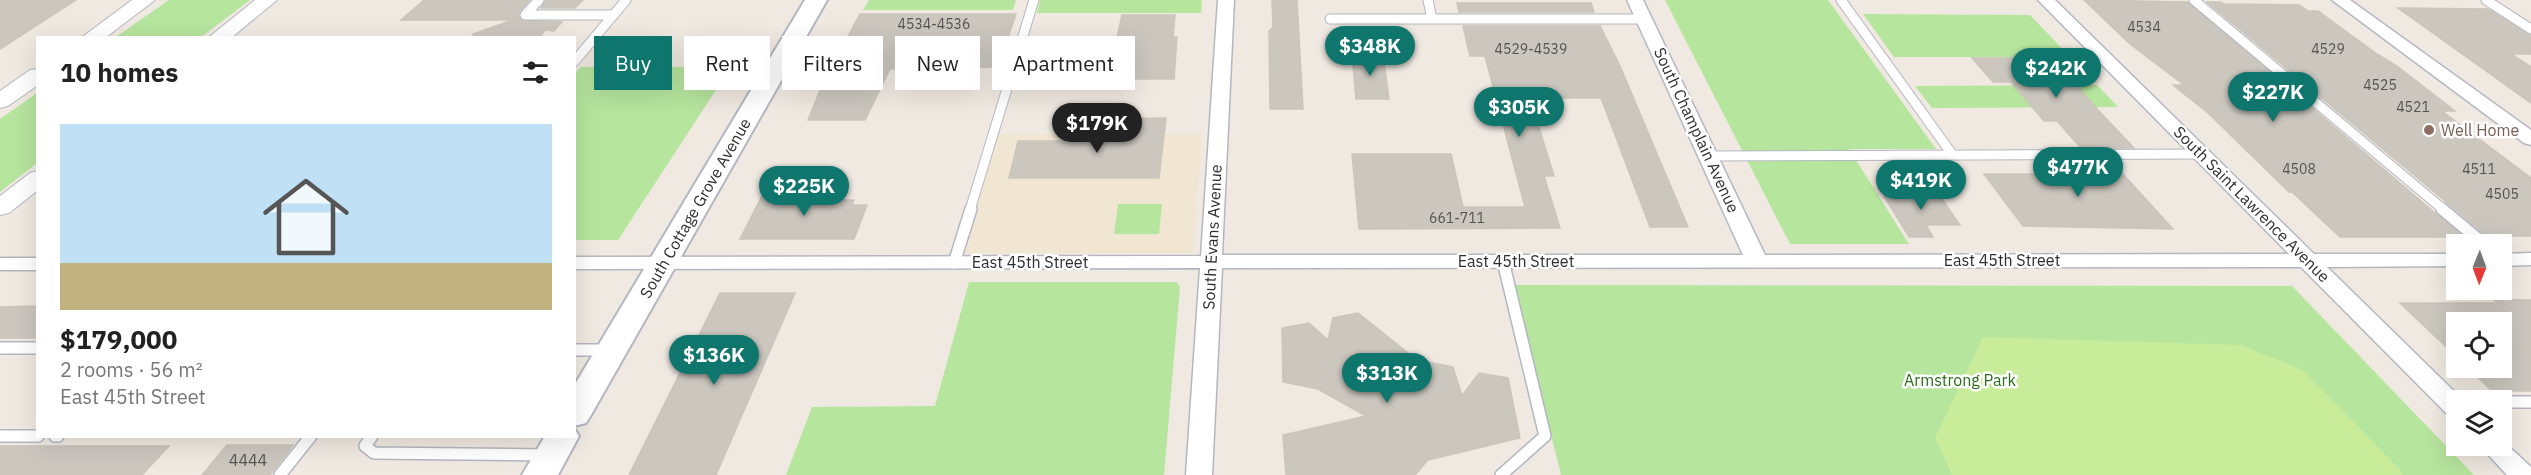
<!DOCTYPE html>
<html lang="en">
<head>
<meta charset="utf-8">
<style>
  :root { --surface:#fff; --page:#f2f2f2; --text:#222; --muted:#767676; --accent:#0f766e }
  body { margin:0; font-family:"IBM Plex Sans",sans-serif; background:var(--page); color:var(--text); height:100vh; display:flex; flex-direction:column; font-size:22px; white-space:nowrap }
  * { box-sizing:border-box; margin:0 }
  p { font-size:20px; color:var(--muted) }
  .icon { flex:none; width:33px; height:33px; fill:none; stroke:currentColor; stroke-width:2; stroke-linecap:round; stroke-linejoin:round }
  .map { position:relative; flex:1; overflow:hidden }
  .details { position:absolute; left:36px; top:36px; width:540px; height:402px; display:flex; flex-direction:column; background:var(--surface); border-radius:0px; box-shadow:0 6px 24px #0002 }
  .details>* { flex:none }
  .guide { position:absolute; left:594px; top:36px; width:570px; height:54px; display:flex; gap:12px }
  .needle { width:39px; rotate:181deg }
  .tools { position:absolute; left:2446px; top:234px; display:grid; gap:12px }
  .tools a { display:grid; place-items:center; width:66px; height:66px; border-radius:0px; background:var(--surface); box-shadow:0 6px 24px #0002; font-size:30px }
  .price { position:absolute; translate:-50% -51px; padding:0 14px; border-radius:21px; background:var(--accent); color:#fff; font-size:20px; line-height:39px; filter:drop-shadow(0 2px 3px #0008) }
  .price::after { content:''; position:absolute; left:50%; top:36px; width:18px; height:14px; margin-left:-9px; background:inherit; clip-path:polygon(0 0,100% 0,50% 100%) }
  .price.active { background:#222; color:#fff }
  ul { padding:0; list-style:none }
  li { display:grid; align-content:center; gap:12px; height:318px; padding:0 24px }
  li span { display:grid; place-items:center; height:186px; border-radius:0px; color:#555 }
  li>.icon { margin-inline-start:auto }
  span .icon { width:108px; height:108px; fill:#fffc; stroke-width:1 }
  li b { font-size:26px }
  h2 { display:flex; justify-content:space-between; align-items:center; height:72px; padding:0 24px; font-size:26px }
  .pill { padding:0 21px; border-radius:0px; background:var(--surface); box-shadow:0 6px 24px #0002; font-size:21px; line-height:54px }
  .pill.active { background:var(--accent); color:#fff }
  .map>svg:first-child { display:block }
  .education { fill:#f0e6d1 }
  .green { fill:#b6e59e }
  .pitch { fill:#c9ec9a }
  .building { fill:#cbc7bf; stroke:#cbc5ba; stroke-width:1.5 }
  .lines { fill:none; stroke-linecap:round; stroke-linejoin:round }
  .service-far1-casing { stroke:#b4b7c1; stroke-width:11 }
  .service-casing { stroke:#b4b7c1; stroke-width:14 }
  .minor-casing { stroke:#b4b7c1; stroke-width:3 }
  .tertiary-casing { stroke:#b4b7c1; stroke-width:2 }
  .secondary-casing { stroke:#b4b7c1; stroke-width:4 }
  .service-far1 { stroke:#fff; stroke-width:9 }
  .service { stroke:#fff; stroke-width:11 }
  .minor { fill:#fff; fill-rule:evenodd }
  .tertiary { fill:#fff; fill-rule:evenodd }
  .secondary { fill:#fff; fill-rule:evenodd }
  .education-dot { fill:#8d6e63; stroke:#fff; stroke-width:2 }
  .labels { text-anchor:middle; stroke-width:5; stroke-linejoin:round; paint-order:stroke }
  .number-label { font-size:14px; fill:#555452 }
  .street-label { font-size:16px; fill:#2e2e2e; stroke:#fff }
  .education-label { font-size:16px; fill:#785e54; stroke:#fff; text-anchor:start }
  .park-label { font-size:16px; fill:#2c6e1b; stroke:#fff }
  .near-number-label { font-size:16px; fill:#555452 }
</style>
</head>
<body>
<div class="map">
<svg width="2531" height="475" viewBox="0 0 2531 475">
  <rect width="100%" height="100%" fill="#efe9e1"/>
  <path class="education" d="M993,134H1202L1193,253H957Z"/>
  <path class="green" d="M169,0H250L201,37H116Z
    M869,0H1016L1013,10H863Z
    M1040,0H1202L1201,13H1037Z
    M1665,0H1828L1936,149H1849L1909,244H1790Z
    M1863,14L2030,15L2070,57H1894Z
    M581,67H731L618,240H575L574,74Z
    M2097,85L2118,107L1932,108L1915,86Z
    M37,93V163L0,192V119Z
    M1118,204H1162L1159,234H1114Z
    M969,282H1176L1180,287L1164,475H786L812,407L935,406Z
    M1514,285L2292,286L2474,475H1561Z"/>
  <path class="pitch" d="M1983,337L2241,345L2303,370L2401,471L2402,475H1952L1935,438Z"/>
  <path class="building" d="M0,0H76L0,49Z
    M424,0H530L519,12L521,20L562,22L554,31L545,30L539,38H474L473,34L513,20H401Z
    M546,0H583L575,8H541Z
    M1272,0H1297L1303,109H1270L1269,31L1273,27Z
    M2084,0L2188,2L2463,237H2340L2292,192H2289L2208,113L2173,85H2184L2130,44Z
    M2207,2H2221L2224,4L2299,5L2308,11H2318L2377,54L2397,66L2455,111H2442L2531,178V236H2487Z
    M1457,3H1591L1594,12H1459Z
    M2398,8L2488,9L2531,36V54H2511L2531,67V103Z
    M860,14H1016L998,67L890,69L865,120H808L823,83Z
    M1122,15H1175L1173,37H1177L1174,79H1130L1110,70Z
    M1463,26H1600L1620,66L1688,227H1650L1601,98H1530L1554,176H1544L1560,228L1359,229L1352,154H1451L1463,207H1525L1485,56H1470Z
    M1352,54H1383L1389,99H1356Z
    M1972,58H2053L2098,110L2134,148H2081L2057,121H2044L2011,82H1993Z
    M1166,118L1159,178H1009L1018,141H1106L1110,119Z
    M2060,161H2111L2173,229L2023,226L1984,174H2071Z
    M1910,186H1933L1960,225H1926L1933,237H1909L1884,196H1916Z
    M764,192H830L826,200H854L852,205H867L854,239H740Z
    M720,293H795L716,475H629Z
    M2493,299L2531,300V391H2492L2468,368H2502V322H2457V357L2400,303H2498Z
    M38,306V338H0V307Z
    M1358,313L1417,360L1453,367L1462,396L1479,373L1508,378L1520,438L1428,460L1415,475H1286L1283,435L1366,416L1318,389L1283,382L1282,328L1309,323L1328,340L1333,318Z
    M227,445H293L270,475H202Z
    M0,446H169L142,475H0Z"/>
  <g class="lines">
    <defs>
      <path id="service-far1" d="M1428,0L1432,19
        M1841,0L1952,154
        M2194,0L2444,210
        M2486,0L2531,29
        M525,15H614
        M525,15L539,0
        M1330,19H1644
        M574,62L626,0
        M1709,156L2202,154
        M970,210L1034,0"/>
      <path id="service" d="M2442,209L2484,244
        M954,263L971,209
        M0,348H38
        M574,350H609
        M2502,402H2531
        M0,436H38
        M55,436H58
        M372,436L365,446L374,453L548,455
        M280,475L311,436
        M1501,475L1545,436L1503,261"/>
      <path id="minor" d="M1218,0H1234L1222,255H1743L1627,0H1643L1765,255L2289,254L2038,0H2055L2314,254H2457V266L2327,267L2463,400H2457V417L2448,415L2301,267L1222,268L1212,475H1186L1200,268L574,269V257L1201,256Z
        M2332,0H2350L2531,130V145L2524,143Z
        M2531,253V265L2502,266V254Z
        M0,258H38V270H0Z
        M2502,440L2531,467V475H2507L2480,446H2502Z"/>
      <path id="tertiary" d="M132,0H155L105,38H81Z
        M255,0H277L231,38H208Z
        M38,69V85L8,106L0,108V91L30,70Z
        M38,171V190L9,213L0,215V196L30,173Z"/>
      <path id="secondary" d="M805,0H827L591,415L586,423L574,426V386Z
        M574,428L579,436L558,475H522L545,436H574Z"/>
    </defs>
    <use href="#service-far1" class="service-far1-casing"/>
    <use href="#service" class="service-casing"/>
    <use href="#minor" class="minor-casing"/>
    <use href="#tertiary" class="tertiary-casing"/>
    <use href="#secondary" class="secondary-casing"/>
    <use href="#service-far1" class="service-far1"/>
    <use href="#service" class="service"/>
    <use href="#minor" class="minor"/>
    <use href="#tertiary" class="tertiary"/>
    <use href="#secondary" class="secondary"/>
  </g>
  <circle class="education-dot" cx="2429" cy="130" r="6"/>
  <g class="labels">
    <g class="number-label">
      <text x="934" y="29">4534-4536</text>
      <text x="2144" y="32">4534</text>
      <text x="1531" y="54">4529-4539</text>
      <text x="2328" y="54">4529</text>
      <text x="2380" y="90">4525</text>
      <text x="2413" y="112">4521</text>
      <text x="2299" y="174">4508</text>
      <text x="2479" y="174">4511</text>
      <text x="2502" y="199">4505</text>
      <text x="1457" y="223">661-711</text>
    </g>
    <g class="street-label">
      <text transform="translate(1697 130) rotate(65)" y="6">South Champlain Avenue</text>
      <text transform="translate(2252 204) rotate(45)" y="6">South Saint Lawrence Avenue</text>
      <text transform="translate(695 208) rotate(-60)" y="6">South Cottage Grove Avenue</text>
      <text transform="translate(1212 237) rotate(-87)" y="6">South Evans Avenue</text>
      <text x="2002" y="266">East 45th Street</text>
      <text x="1516" y="267">East 45th Street</text>
      <text x="1030" y="268">East 45th Street</text>
    </g>
    <g class="education-label">
      <text x="2441" y="136">Well Home</text>
    </g>
    <g class="park-label">
      <text x="1960" y="386">Armstrong Park</text>
    </g>
    <g class="near-number-label">
      <text x="248" y="466">4444</text>
    </g>
  </g>
</svg>
<div class="tools">
<a><svg class="needle" viewBox="-14 -14 28 28"><path d="M0-13l5 13h-10z" fill="#e53935"/><path d="M0 13l5-13h-10z" fill="#767676"/></svg></a>
<a><svg class="icon" aria-label="locate" viewBox="0 0 24 24"><circle cx="12" cy="12" r="6"/><path d="M12 2v4M12 18v4M2 12h4M18 12h4"/></svg></a>
<a><svg class="icon" aria-label="layers" viewBox="0 0 24 24"><path d="M12 4l9 5-9 5-9-5zM3 14l9 5 9-5"/></svg></a>
</div>
<b class="price" style="left:1370px;top:77px">$348K</b>
<b class="price" style="left:2056px;top:99px">$242K</b>
<b class="price" style="left:2273px;top:123px">$227K</b>
<b class="price" style="left:1519px;top:138px">$305K</b>
<b class="price active" style="left:1097px;top:154px">$179K</b>
<b class="price" style="left:2078px;top:198px">$477K</b>
<b class="price" style="left:1921px;top:211px">$419K</b>
<b class="price" style="left:804px;top:217px">$225K</b>
<b class="price" style="left:714px;top:386px">$136K</b>
<b class="price" style="left:1387px;top:404px">$313K</b>
<div class="guide">
<a class="pill active">Buy</a>
<a class="pill">Rent</a>
<a class="pill">Filters</a>
<a class="pill">New</a>
<a class="pill">Apartment</a>
</div>
<section class="details">
<h2>10 homes<svg class="icon" aria-label="filters" viewBox="0 0 24 24"><path d="M4 7h16M4 17h16"/><circle cx="9" cy="7" r="2"/><circle cx="15" cy="17" r="2"/></svg></h2>
<ul>
<li><span style="background:linear-gradient(#bfe0f5 75%,#c2b280 0)"><svg class="icon" aria-label="home" viewBox="0 0 24 24"><path d="M3 11l9-7 9 7M6 9v11h12V9"/></svg></span><div><b>$179,000</b><p>2 rooms · 56 m²</p><p>East 45th Street</p></div></li>
</ul>
</section>
</div>
</body>
</html>
